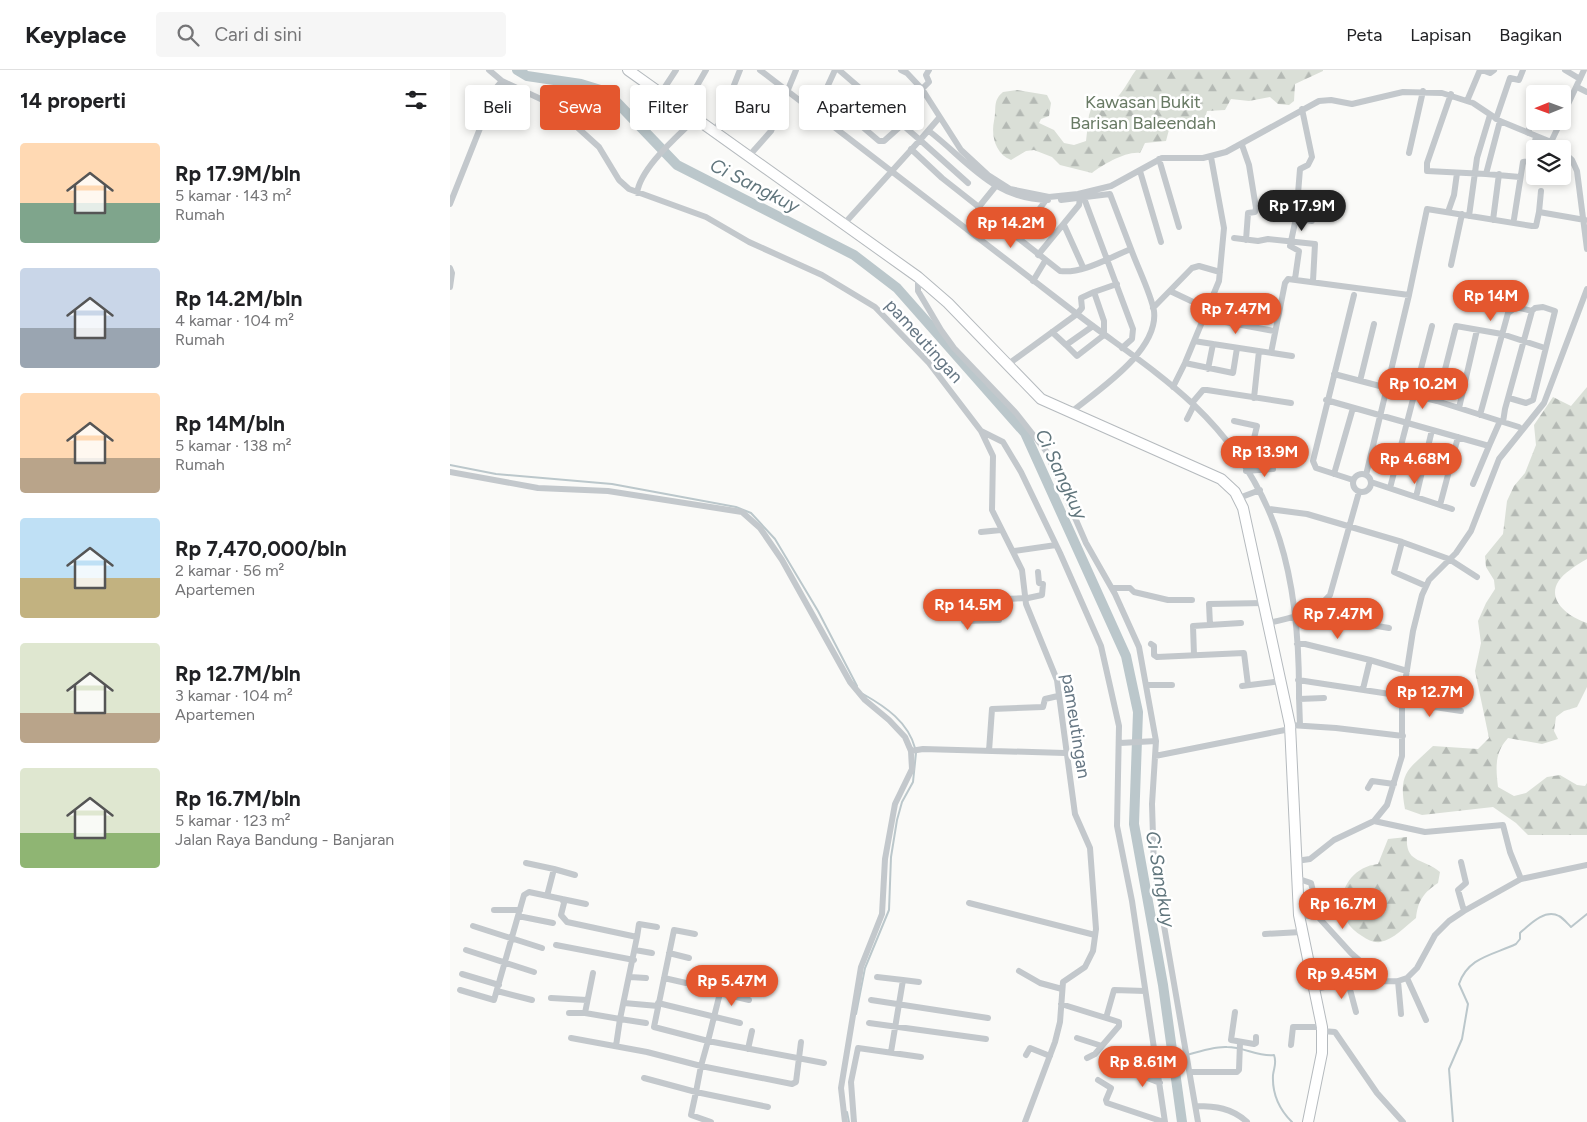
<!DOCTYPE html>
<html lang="id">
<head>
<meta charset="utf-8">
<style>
  :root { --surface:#fff; --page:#f6f6f6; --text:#202124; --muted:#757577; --line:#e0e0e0; --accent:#e4572e }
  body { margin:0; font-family:Figtree,sans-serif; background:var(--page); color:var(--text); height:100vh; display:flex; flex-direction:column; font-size:19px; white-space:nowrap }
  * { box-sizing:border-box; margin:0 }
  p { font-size:16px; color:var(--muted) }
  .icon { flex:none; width:28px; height:28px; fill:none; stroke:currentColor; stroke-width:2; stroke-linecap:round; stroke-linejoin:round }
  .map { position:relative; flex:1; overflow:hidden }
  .panel { display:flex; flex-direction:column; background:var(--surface); width:450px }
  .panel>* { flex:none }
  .guide { position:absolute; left:15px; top:15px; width:475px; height:45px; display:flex; gap:10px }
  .needle { width:32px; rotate:269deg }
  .controls { position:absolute; left:1076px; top:15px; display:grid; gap:10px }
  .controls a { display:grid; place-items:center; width:45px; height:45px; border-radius:5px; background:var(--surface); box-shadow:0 2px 8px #0003; font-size:25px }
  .price { position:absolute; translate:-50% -42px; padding:0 11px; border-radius:18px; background:var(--accent); color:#fff; font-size:16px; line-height:32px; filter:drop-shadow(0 1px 2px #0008) }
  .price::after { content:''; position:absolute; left:50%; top:30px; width:15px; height:11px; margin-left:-8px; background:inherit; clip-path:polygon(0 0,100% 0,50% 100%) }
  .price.on { background:#222; color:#fff }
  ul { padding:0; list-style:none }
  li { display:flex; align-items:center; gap:15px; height:125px; padding:0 20px }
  li span { display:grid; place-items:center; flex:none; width:140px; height:100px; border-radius:5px; color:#555 }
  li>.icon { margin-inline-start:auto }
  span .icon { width:60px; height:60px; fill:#fffc; stroke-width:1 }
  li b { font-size:21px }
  h2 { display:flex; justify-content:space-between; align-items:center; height:60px; padding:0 20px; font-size:21px }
  .pill { padding:0 18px; border-radius:5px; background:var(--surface); box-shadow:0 2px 8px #0003; font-size:18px; line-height:45px }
  .pill.on { background:var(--accent); color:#fff }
  header { display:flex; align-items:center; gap:30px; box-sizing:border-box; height:70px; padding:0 25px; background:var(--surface); border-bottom:1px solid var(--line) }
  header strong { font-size:24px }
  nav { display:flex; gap:28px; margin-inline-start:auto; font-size:18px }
  .search { width:350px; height:45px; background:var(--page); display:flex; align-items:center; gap:12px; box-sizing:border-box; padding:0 18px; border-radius:5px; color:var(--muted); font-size:19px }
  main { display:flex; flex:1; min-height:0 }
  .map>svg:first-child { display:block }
  .forest { fill:url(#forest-firs) }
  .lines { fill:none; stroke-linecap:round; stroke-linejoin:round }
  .stream { stroke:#bbc7cb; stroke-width:2 }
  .river { stroke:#bbc7cb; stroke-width:10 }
  .primary-casing { stroke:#b5babe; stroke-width:12 }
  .minor { stroke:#c3c8cc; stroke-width:6 }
  .primary { stroke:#fff; stroke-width:10 }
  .labels { text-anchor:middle; stroke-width:5; stroke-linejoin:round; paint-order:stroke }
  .park-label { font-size:18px; fill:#687a64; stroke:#fff }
  .street-label { font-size:18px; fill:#657683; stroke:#fff }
  .water-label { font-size:19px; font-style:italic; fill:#60757c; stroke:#fff }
</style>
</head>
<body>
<header>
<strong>Keyplace</strong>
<div class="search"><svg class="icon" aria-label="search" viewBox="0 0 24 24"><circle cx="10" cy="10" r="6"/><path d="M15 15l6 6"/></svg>Cari di sini</div>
<nav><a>Peta</a><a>Lapisan</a><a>Bagikan</a></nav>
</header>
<main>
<section class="panel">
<h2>14 properti<svg class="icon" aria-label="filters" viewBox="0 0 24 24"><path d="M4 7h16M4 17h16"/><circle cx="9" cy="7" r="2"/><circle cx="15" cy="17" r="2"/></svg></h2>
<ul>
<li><span style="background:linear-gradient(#ffd9b3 60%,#7fa58c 0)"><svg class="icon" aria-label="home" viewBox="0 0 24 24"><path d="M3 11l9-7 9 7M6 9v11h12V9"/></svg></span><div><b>Rp 17.9M/bln</b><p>5 kamar · 143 m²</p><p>Rumah</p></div></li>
<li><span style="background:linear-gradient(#c9d6e8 60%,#9aa5b1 0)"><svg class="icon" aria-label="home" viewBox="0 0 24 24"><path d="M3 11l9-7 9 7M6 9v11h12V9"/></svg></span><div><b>Rp 14.2M/bln</b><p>4 kamar · 104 m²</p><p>Rumah</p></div></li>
<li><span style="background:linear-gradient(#ffd9b3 65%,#b9a48a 0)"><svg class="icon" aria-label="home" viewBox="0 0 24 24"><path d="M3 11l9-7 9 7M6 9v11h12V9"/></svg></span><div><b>Rp 14M/bln</b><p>5 kamar · 138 m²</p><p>Rumah</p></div></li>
<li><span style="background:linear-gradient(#bfe0f5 60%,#c2b280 0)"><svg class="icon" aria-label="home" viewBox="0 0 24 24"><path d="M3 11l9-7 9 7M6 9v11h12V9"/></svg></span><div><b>Rp 7,470,000/bln</b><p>2 kamar · 56 m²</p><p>Apartemen</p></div></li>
<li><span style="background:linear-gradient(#dfe7d0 70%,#b9a48a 0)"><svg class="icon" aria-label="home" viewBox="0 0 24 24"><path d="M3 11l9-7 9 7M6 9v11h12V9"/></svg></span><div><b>Rp 12.7M/bln</b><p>3 kamar · 104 m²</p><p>Apartemen</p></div></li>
<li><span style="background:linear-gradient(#dfe7d0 65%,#8fb573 0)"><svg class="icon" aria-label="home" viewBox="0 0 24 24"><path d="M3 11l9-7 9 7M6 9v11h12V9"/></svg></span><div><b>Rp 16.7M/bln</b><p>5 kamar · 123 m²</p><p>Jalan Raya Bandung - Banjaran</p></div></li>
</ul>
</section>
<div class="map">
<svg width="1137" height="1052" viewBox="0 0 1137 1052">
  <defs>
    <pattern id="forest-firs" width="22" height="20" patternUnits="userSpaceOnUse" patternTransform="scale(1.25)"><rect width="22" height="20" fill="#dadfd7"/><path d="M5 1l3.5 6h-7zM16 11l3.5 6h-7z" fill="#b4b9b4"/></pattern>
  </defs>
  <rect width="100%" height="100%" fill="#fafaf8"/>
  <path class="forest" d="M686,0H873V1L845,14L844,31L839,35L828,34L820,27L799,31L781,29L775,40L757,41L753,56L739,59L733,50L721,52L716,71L695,73L690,83C676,81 652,95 642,103L610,95L602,87L584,80L576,81L561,90C545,84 541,65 544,51C547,39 542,31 553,22L567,20L597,25L601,33L599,46L591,49L589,53L604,60L614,73L624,75L636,71L639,45L646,25L652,37C671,30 675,15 686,0Z
    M1137,317V489C1131,492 1125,496 1120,500C1090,521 1110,544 1137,553V617L1127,637L1114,641L1106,647L1104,661L1108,669L1092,674L1058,668C1044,683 1046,699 1048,717L1064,726L1076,723L1097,707L1110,705L1127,715L1135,716L1137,713V765H1078L1066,753L1043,737L972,745L955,739C948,702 958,700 983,676L1028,679L1039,668L1025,601L1031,573L1028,551L1036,533L1045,519L1044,510L1036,497L1035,486L1053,464L1057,431L1064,416L1075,403L1086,375L1084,355L1103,327L1121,336Z
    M957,767C955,794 974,788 990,802L988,813C973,823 968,831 966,848C956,856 943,870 930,872C924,873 918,870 912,866C878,847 890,798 928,794L938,769Z"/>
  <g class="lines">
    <path class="stream" d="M0,395L46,404L162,414L286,437L301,443L325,469L368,541L407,616
      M413,624C436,637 458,652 465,678
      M406,944L415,898L439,840L441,787L447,750L452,732L463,712L466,683
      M723,989C739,985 761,976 777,977C794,977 808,987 824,985C827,993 824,997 823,1005C822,1024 829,1039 842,1052
      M397,1042L399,1052
      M1003,1052L999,999L1012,969L1018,934L1009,914C1018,887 1043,885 1066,874L1070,869V863C1079,855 1095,838 1109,846C1113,848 1117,853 1121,857L1137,844"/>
    <path class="river" d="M67,0L77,6L131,14L157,22L227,95L404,185L447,218L575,363L676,586L688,642L684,754L713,915L732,1052"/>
    <defs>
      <path id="primary" d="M178,0L468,207L498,233L591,329L771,409L785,422L793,438L840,655L849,845L872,957V983L858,1052"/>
    </defs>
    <use href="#primary" class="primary-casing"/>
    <path class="minor" d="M39,0L52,11L95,31L128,58L149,77L169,110L179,119L256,147L299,172L372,205L425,237L479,293L531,361L543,386L542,440L572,500L576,534L607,610L625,744L640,778L646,859L643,881L635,897L613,912L610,952L605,972L575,1052
      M310,0L627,244L557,295
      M385,0L374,24L429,71H434L453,54
      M389,0L470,70L394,154
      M451,0L457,3L472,19L511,80L538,105L560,119L599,127L628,124L661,116L712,88H753L776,82L869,31L881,30L902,34L953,22L992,23L1023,33L1050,51L1101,72L1109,79
      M1032,0L1040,3L1044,0
      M1115,0L1130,9
      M1127,17L1137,22
      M472,19L479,12L476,5L479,0
      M211,23L226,0
      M1001,24L977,93V101L1036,104L1050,51
      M1092,24V22
      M1017,31L1030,0
      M233,40L256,0
      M1112,47L1134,0
      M489,48L470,70L518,113
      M1046,49L1060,8L1069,10L1073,0
      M479,61C519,92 543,129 598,130
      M265,63L290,0
      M1078,63L1085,40
      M1101,72L1111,51
      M792,75L799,95L806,138L805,142L798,143L796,170
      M461,79L492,108L610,201C633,204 660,187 681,179C687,196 701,224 704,241C709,281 648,320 620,343
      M1112,81L1122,90L1127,101L1137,179
      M959,83L973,21
      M298,87L321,61L346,0
      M709,89L729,157
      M690,101L711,172
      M1036,104L1070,107
      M187,123C191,97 227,67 245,49
      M634,128L683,259L682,269L672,278
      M611,130L660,124L681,179
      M0,134L46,18L52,11
      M528,138L545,117
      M998,142L1004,125L1007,103
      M1089,142L1091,121
      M1019,146L1027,88L1040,45
      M846,148L862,151
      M1064,149L1073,92L1080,91L1086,67
      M1043,150L1049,104
      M614,155L633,197
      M568,168L596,130
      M784,168L808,171L818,169L865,174L863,211
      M588,185L629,135L630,129
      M1001,195L1012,144
      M0,198L2,203L0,217
      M468,207V221L491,260L504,278L566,343L596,381L636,473L665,524L689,577L706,671L702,734L704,798L748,1052
      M845,209L849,181L840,176L846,148L850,99L858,95L862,87L852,39
      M583,211L595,191
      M720,221L758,239
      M644,222L631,228L632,238L627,244C666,274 708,301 744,335C831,418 850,512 849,629L874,628
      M703,238L742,198L749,196L770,202
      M754,248L824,261
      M602,262L616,275L643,256
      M744,271L763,274L758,299
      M763,274L842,286
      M616,275L627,286L654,265V251L644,222L667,214
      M821,283L835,213L838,209L959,225L977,139L1082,156H1086L1089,142L1135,150
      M735,293L783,303L787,278
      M884,304L987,331L1053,352L1055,339L1082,241L1085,238L1093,237L1105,241L1083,330L1076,333L1059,328
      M910,311L924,254
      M723,317L735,293L769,211L774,158L761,87
      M804,328L809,281
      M876,330L1039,376L1023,414
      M987,331L1006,256L1052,264L1095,278
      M742,333L753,320H757L841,333
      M1009,338L1027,260
      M1030,345L1058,243L1066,237L1082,241
      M737,349L744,335
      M784,351L807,356L796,401L823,399
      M1053,352L1069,357
      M531,361L553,372L571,402L610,483L651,576L669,656L667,756L682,831L715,1052
      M1039,376L1050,351
      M0,402L88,418L158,421L292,442L310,458L332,490L400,612L415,630L439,650L455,667L461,681L462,699L445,734L435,789L432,844L411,897L391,1018L395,1052
      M884,404L903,338
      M903 413a9 9 0 1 1 18 0a9 9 0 1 1-18 0Z
      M916,405L959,225
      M903,410L866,398L863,391L904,225
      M921,412L1002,439
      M940,418L982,256
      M966,427L982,360
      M789,428L810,420
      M990,435L1008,367
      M819,439L857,444L952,472L999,489L1027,507
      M531,462L551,460
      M952,472L944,502L976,516
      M564,481L606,475
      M662,518H680L684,522L718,530H742
      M476,537L502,542L549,540L552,529L578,528L592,525L593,514L589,513L588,502
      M512,542L514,551L549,550
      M856,544L939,558
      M819,553C843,547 863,545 880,525L909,422
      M760,555L759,534L815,533
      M848,573L847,574H855L920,590
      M701,574L704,576V585L707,587L794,583L798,615
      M744,585L743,556L791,553
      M848,610L953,626
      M696,615H722
      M792,616L831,611
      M913,619L920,590L957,601
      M849,627L850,655
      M952,632L1011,641
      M983,638L988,612
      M840,655L886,658L953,666
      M670,673L706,671
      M461,681L473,679L615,683
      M539,681L542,639L593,637L595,629L608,626
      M705,686L840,659
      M918,718L922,711L944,714
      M924,751L975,762L1053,755L1060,782L1071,809
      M846,791L860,789L884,770L924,751L937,735L952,686V632L963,561L972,525L979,510L1006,483L1021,461L1049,389L1094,333L1137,219
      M1011,792L1016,813L1008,820L1014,841
      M76,793L104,799L97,826
      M104,799L125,805
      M846,808L861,813L870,849L901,883L933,911
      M112,829L136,834
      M519,833L645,865
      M44,840H70
      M849,845L869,847
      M68,846L103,853
      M23,856L92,878
      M245,864L224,860L204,957L258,971L270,923L251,918
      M815,864L851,862
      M187,867L189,854L207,857
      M106,875L184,890
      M16,880L84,902
      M185,880L202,883
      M219,883L239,888
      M569,901L590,913L612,919
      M12,904L49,915
      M180,907L196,908
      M427,907L453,910L441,982
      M214,908L236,913
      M957,908L976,950
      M453,910L469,912
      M948,911L951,944
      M898,912L906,942
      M865,919L898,912L948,911L957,908L967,898L985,865L999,851L1014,841L1071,809L1137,795
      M10,920L44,930L74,825L79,822L112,829L114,833L111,845L117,852L187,867L170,949L135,943L143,903
      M47,921L82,930
      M270,923L299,930
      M101,928L137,930
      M421,930L538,948
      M174,933L208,936
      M208,933L290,953
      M611,934L669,952V956L645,984L637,988
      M785,942L781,970L804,974L806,973V967
      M119,943H135
      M656,948L664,920L695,921
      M419,953L536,969
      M872,961L885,962L927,1023L953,1052
      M121,968L197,982L251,996L246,1022L318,1037
      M627,968L652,976
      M351,972L346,1012L342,1014L251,996L258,971L374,993
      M841,975L843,957H872
      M166,976L170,949L196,953
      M298,979L302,961
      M576,985L580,978L600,986
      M740,1002H787L789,1000L790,973
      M685,1003L710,1013
      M194,1008L246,1022L241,1045L261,1052
      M648,1010L661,1018L656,1030L657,1033L714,1052
      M746,1036C765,1036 782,1038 797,1052
      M404,1052L401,1012L408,978L471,987"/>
    <use href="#primary" class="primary"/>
  </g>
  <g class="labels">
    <g class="park-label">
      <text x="693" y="38">Kawasan Bukit<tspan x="693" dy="21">Barisan Baleendah</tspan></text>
    </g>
    <g class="street-label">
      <text transform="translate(474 271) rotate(48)" y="6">pameutingan</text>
      <text transform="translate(626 656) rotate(81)" y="6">pameutingan</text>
    </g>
    <g class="water-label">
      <text transform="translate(305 115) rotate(27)" y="7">Ci Sangkuy</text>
      <text transform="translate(612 404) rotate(65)" y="7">Ci Sangkuy</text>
      <text transform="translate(711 809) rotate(80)" y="7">Ci Sangkuy</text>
    </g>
  </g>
</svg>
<div class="controls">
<a><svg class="needle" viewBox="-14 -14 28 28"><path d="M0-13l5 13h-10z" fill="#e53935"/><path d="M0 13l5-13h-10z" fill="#757577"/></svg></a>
<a><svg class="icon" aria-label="layers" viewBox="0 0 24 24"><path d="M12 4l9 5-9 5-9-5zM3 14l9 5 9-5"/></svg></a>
</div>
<b class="price on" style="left:852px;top:162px">Rp 17.9M</b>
<b class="price" style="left:561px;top:179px">Rp 14.2M</b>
<b class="price" style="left:1041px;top:252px">Rp 14M</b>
<b class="price" style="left:786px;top:265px">Rp 7.47M</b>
<b class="price" style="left:973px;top:340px">Rp 10.2M</b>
<b class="price" style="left:815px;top:408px">Rp 13.9M</b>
<b class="price" style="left:965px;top:415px">Rp 4.68M</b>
<b class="price" style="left:518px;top:561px">Rp 14.5M</b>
<b class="price" style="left:888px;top:570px">Rp 7.47M</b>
<b class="price" style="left:980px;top:648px">Rp 12.7M</b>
<b class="price" style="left:893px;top:860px">Rp 16.7M</b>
<b class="price" style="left:892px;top:930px">Rp 9.45M</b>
<b class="price" style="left:282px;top:937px">Rp 5.47M</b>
<b class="price" style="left:693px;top:1018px">Rp 8.61M</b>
<div class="guide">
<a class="pill">Beli</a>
<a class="pill on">Sewa</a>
<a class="pill">Filter</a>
<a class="pill">Baru</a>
<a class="pill">Apartemen</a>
</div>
</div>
</main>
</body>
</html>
